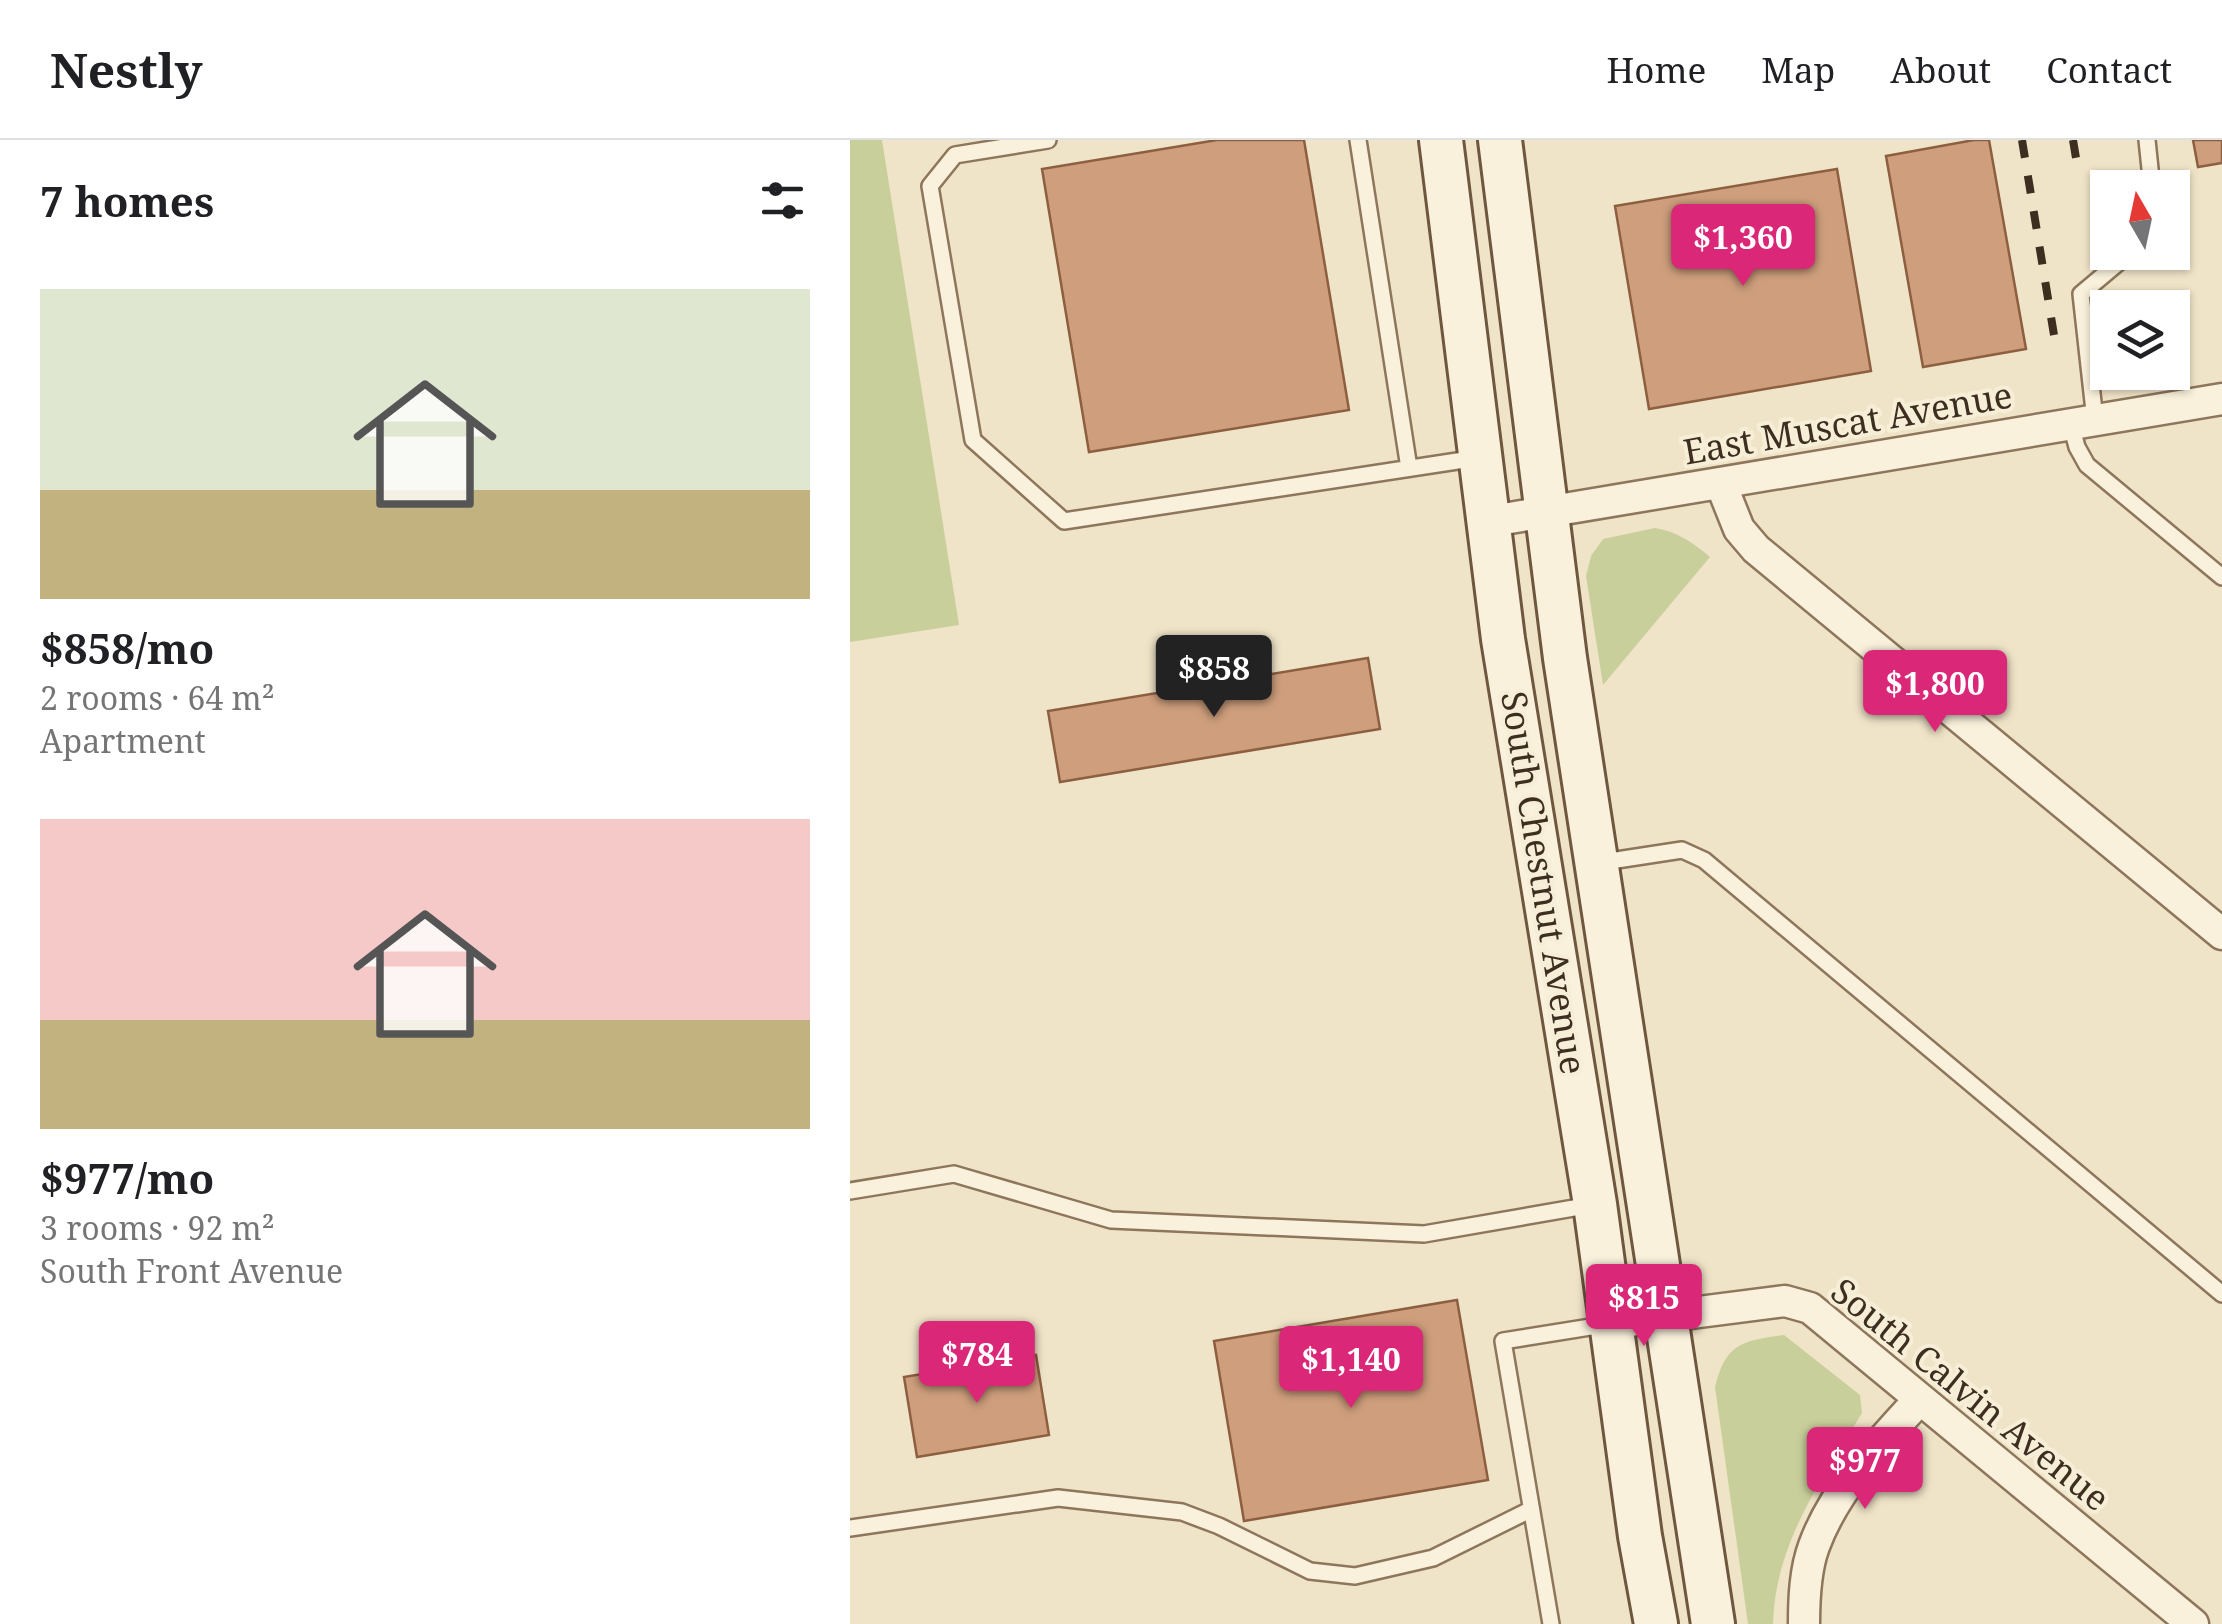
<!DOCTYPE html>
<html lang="en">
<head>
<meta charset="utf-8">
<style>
  :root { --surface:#fff; --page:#f2f2f2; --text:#202124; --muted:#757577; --line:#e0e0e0; --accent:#db2777 }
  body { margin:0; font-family:"Noto Serif",serif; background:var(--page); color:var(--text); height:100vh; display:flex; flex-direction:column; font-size:38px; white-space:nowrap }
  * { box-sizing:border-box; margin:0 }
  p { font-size:32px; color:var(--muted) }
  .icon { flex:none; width:55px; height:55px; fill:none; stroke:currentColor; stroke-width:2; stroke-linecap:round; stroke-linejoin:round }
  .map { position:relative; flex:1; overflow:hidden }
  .panel { display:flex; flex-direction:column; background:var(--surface); width:850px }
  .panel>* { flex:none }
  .needle { width:65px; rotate:351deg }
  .buttons { position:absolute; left:1240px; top:30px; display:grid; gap:20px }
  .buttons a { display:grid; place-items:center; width:100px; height:100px; border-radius:0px; background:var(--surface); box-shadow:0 2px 8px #0004; font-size:50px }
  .price { position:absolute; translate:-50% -85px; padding:0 22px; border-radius:10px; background:var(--accent); color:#fff; font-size:32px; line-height:65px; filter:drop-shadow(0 2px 5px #0008) }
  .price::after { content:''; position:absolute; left:50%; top:60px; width:30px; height:22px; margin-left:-15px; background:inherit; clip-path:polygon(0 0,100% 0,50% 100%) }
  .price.selected { background:#222; color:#fff }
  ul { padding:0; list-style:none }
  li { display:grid; align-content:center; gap:20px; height:530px; padding:0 40px }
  li span { display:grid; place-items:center; height:310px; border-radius:0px; color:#555 }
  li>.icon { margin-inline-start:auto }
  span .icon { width:180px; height:180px; fill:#fffc; stroke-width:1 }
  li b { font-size:42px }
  h2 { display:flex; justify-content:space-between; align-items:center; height:120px; padding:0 40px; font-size:42px }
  header { display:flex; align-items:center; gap:60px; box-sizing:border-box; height:140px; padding:0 50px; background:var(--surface); border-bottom:2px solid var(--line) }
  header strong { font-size:48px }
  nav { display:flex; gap:55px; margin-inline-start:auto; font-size:35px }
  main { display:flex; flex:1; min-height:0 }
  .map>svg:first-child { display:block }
  .green { fill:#c9cf9b }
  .building { fill:#cf9f7d; stroke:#8d5f41; stroke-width:2.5 }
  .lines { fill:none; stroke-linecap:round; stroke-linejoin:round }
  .service-casing { stroke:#8d765c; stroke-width:20 }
  .minor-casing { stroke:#8d765c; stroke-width:35 }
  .secondary-casing { stroke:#6f573f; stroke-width:48 }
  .service { stroke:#faf1dc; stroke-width:15 }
  .minor { stroke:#faf1dc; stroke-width:30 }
  .secondary { stroke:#faf1dc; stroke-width:42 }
  .rail { stroke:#3d2e20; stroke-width:8; stroke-dasharray:18 18; stroke-linecap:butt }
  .labels { text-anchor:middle; stroke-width:8; stroke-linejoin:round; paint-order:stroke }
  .street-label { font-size:35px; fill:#3d2e20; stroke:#f7eed8 }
</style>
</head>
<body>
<header>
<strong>Nestly</strong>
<nav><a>Home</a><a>Map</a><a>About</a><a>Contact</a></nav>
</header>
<main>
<section class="panel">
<h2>7 homes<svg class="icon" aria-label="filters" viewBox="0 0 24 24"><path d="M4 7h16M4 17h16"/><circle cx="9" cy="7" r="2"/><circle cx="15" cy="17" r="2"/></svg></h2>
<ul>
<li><span style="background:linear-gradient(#dfe7d0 65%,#c2b280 0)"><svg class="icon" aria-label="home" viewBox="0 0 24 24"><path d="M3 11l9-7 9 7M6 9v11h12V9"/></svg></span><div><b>$858/mo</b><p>2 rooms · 64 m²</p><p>Apartment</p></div></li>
<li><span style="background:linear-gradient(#f6c9c9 65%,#c2b280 0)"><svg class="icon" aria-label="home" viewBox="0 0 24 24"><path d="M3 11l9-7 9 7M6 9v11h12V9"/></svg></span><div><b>$977/mo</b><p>3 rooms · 92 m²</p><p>South Front Avenue</p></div></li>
</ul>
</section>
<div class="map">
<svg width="1372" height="1484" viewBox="0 0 1372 1484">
  <rect width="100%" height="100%" fill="#f0e4c8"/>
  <path class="green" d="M0,0H32L109,485L0,502Z
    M805,388C828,392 842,402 860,417L753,545L736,436L741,416L753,399Z
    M934,1195L1010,1255L1012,1273C972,1339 925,1403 923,1484H898L865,1247C876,1203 892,1201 934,1195Z"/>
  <path class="building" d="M367,0H454L499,270L239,312L192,29Z
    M1124,0H1139L1176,209L1073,227L1036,16Z
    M1343,0H1372V23L1348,27Z
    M987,29L1021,231L799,269L765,66Z
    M518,518L530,589L210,642L198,571Z
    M607,1160L638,1340L394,1381L364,1201Z
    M186,1215L199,1295L67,1317L54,1237Z"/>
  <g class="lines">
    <defs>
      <path id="service" d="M198,0L105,15L80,46L123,300L214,381L627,318
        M508,0L559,328
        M1297,0L1302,48
        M1245,280L1231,154L1281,112
        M1221,285L1227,307L1237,325L1372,437
        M747,723L832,710L854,720L1372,1154
        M0,1051L104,1034L261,1080L574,1094L741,1065
        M0,1388L208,1358L332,1372L369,1386L460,1431L505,1436L583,1418L680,1370
        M701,1484L653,1201L759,1184"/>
      <path id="minor" d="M871,344L889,389L906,409L1372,794
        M636,382L1372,259
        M763,1183L935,1161L960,1168L1343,1484
        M954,1484C954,1459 955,1430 964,1406C984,1351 1029,1303 1069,1260"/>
      <path id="secondary" d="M591,0L653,499L745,1064L790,1396L806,1484
        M650,0L715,518L863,1484"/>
    </defs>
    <use href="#service" class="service-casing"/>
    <use href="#minor" class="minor-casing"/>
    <use href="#secondary" class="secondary-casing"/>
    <use href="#service" class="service"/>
    <use href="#minor" class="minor"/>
    <use href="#secondary" class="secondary"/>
    <path class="rail" d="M1172,0L1204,195
      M1223,0L1228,30"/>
  </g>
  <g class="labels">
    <g class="street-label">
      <text transform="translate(998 284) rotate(-10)" y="12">East Muscat Avenue</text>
      <text transform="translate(693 743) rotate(81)" y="12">South Chestnut Avenue</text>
      <text transform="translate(1120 1255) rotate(39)" y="12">South Calvin Avenue</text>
    </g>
  </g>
</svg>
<div class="buttons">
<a><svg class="needle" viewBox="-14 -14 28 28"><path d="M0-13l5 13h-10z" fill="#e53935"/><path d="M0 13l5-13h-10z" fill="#757577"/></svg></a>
<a><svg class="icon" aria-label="layers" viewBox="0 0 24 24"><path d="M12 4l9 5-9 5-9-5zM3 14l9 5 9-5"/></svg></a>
</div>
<b class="price" style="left:893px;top:149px">$1,360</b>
<b class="price selected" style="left:364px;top:580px">$858</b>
<b class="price" style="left:1085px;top:595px">$1,800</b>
<b class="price" style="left:794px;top:1209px">$815</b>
<b class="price" style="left:127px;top:1266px">$784</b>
<b class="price" style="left:501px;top:1271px">$1,140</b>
<b class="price" style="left:1015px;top:1372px">$977</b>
</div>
</main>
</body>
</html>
